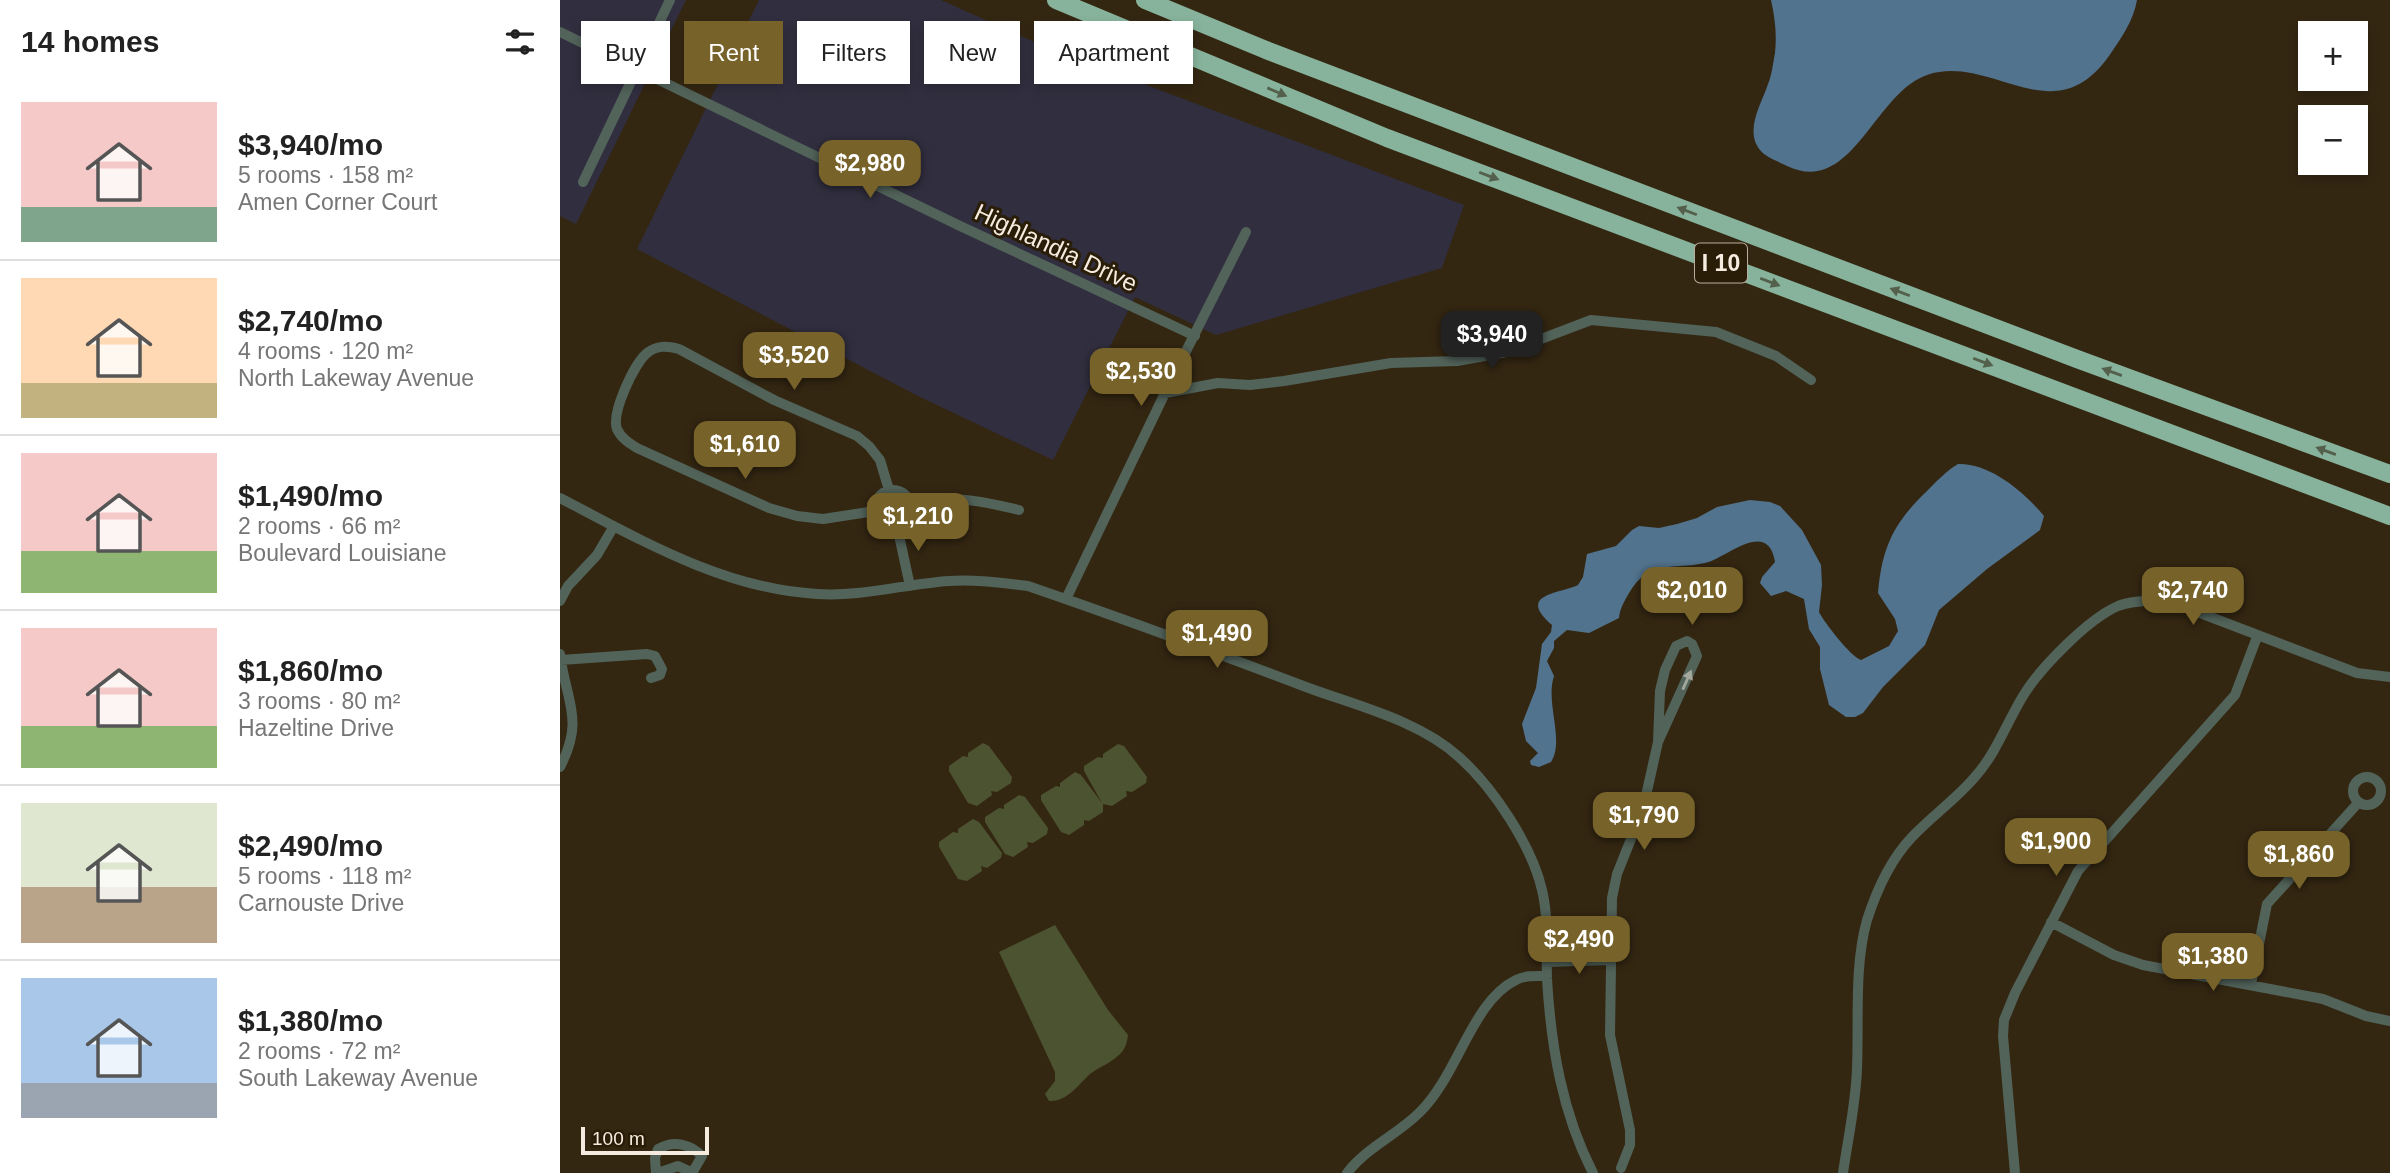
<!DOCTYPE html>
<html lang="en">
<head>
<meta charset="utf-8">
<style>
  :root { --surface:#fff; --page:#f6f6f6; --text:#222; --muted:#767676; --line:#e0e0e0; --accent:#77622a }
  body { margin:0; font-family:Helvetica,sans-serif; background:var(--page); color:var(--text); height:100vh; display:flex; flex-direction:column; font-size:26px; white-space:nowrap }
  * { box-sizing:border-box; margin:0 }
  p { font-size:23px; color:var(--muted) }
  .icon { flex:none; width:38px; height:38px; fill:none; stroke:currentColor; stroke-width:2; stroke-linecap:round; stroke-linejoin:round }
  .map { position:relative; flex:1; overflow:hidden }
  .details { display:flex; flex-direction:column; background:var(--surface); width:560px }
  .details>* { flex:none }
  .hud { position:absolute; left:21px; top:21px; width:665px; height:63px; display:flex; gap:14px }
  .fabs { position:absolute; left:1738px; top:21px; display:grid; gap:14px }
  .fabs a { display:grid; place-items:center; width:70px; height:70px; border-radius:0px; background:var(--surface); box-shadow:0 4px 10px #0003; font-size:35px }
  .scale { position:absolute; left:21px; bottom:18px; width:128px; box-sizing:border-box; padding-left:7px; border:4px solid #f5ecdf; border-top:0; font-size:19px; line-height:24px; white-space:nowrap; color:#f5ecdf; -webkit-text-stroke:5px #2a1d08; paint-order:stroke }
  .price { position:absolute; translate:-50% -60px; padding:0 16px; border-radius:14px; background:var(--accent); color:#fff; font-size:23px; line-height:46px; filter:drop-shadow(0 2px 4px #0008) }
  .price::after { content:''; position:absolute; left:50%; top:42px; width:21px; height:16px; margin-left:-10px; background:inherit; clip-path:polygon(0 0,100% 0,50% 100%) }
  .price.active { background:#222; color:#fff }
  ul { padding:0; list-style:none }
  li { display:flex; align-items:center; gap:21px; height:175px; padding:0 21px }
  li+li { border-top:2px solid var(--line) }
  li span { display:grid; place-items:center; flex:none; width:196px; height:140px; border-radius:0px; color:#555 }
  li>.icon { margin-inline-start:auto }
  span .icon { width:84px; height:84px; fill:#fffc; stroke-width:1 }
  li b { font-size:30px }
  h2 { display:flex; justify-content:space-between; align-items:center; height:84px; padding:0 21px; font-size:30px }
  .tag { padding:0 24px; border-radius:0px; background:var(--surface); box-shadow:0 4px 10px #0003; font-size:24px; line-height:63px }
  .tag.active { background:var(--accent); color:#fff }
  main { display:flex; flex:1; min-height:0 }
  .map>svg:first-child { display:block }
  .commercial { fill:#312e3f }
  .green { fill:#4c5330 }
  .water { fill:#52738e }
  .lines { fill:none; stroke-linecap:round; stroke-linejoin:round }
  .street { stroke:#52635a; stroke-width:10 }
  .highway { stroke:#87b39c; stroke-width:18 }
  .oneway { fill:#54604b }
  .oneway2 { fill:#a4a89c }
  .labels { text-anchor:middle; stroke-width:6; stroke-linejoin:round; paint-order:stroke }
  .shield { fill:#2a1d08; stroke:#b8ae9e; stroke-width:2 }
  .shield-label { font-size:23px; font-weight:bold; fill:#f5ecdf }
  .street-label { font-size:24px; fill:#f5ecdf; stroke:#2a1d08 }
</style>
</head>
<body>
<main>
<section class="details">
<h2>14 homes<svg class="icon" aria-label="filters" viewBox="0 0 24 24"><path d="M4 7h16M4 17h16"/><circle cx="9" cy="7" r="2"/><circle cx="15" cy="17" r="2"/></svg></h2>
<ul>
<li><span style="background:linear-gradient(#f6c9c9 75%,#7fa58c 0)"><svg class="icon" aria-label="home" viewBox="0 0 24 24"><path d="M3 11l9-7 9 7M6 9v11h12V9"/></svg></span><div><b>$3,940/mo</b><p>5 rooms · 158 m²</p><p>Amen Corner Court</p></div></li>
<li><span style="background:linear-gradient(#ffd9b3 75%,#c2b280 0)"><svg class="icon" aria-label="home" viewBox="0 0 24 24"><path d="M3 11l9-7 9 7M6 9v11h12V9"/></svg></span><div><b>$2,740/mo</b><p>4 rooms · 120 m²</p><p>North Lakeway Avenue</p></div></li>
<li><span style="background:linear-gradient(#f6c9c9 70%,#8fb573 0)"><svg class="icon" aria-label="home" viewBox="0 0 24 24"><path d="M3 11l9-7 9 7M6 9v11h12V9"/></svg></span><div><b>$1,490/mo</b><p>2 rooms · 66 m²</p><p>Boulevard Louisiane</p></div></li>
<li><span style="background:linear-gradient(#f6c9c9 70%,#8fb573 0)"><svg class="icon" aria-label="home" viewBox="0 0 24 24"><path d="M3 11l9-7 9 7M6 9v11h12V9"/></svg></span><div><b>$1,860/mo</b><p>3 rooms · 80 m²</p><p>Hazeltine Drive</p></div></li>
<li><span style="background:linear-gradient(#dfe7d0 60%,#b9a48a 0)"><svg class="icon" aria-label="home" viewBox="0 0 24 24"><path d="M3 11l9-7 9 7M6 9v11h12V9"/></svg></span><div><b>$2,490/mo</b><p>5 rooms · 118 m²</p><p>Carnouste Drive</p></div></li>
<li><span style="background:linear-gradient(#a9c7e8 75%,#9aa5b1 0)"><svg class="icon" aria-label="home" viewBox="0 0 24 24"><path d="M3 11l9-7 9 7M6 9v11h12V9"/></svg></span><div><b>$1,380/mo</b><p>2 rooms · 72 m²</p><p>South Lakeway Avenue</p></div></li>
</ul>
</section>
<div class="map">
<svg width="1830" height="1173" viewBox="0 0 1830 1173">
  <rect width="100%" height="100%" fill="#342712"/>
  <path class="commercial" d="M0,0H126L16,224L0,216Z
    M199,0H381L481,45L904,205L882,268L656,335L575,297L493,460L358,396L77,249Z"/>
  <path class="green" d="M423,743L429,746L452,777L451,783L437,792L431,791L432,795L417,806L408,803L389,771V766L403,756L408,757V753Z
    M558,744L564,746L587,777L586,783L572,792L566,791L567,796L552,806L543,804V812L529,821L524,820V825L509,835L501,832L481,800V795L496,786L500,787V783L515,772L521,775L542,803L524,771V766L538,757L543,758V754Z
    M459,795L465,797L488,828L487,834L473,843L467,842L468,847L453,857L445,854L425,822V817L439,808L444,809V805Z
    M413,819L419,822L442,853L441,858L427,868L421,866L422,871L407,881L398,879L379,847V842L393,832L398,833V829Z
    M495,925L548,1010L568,1035C567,1043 565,1050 559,1055C551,1063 539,1067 530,1074C518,1085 507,1102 489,1101L485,1094L495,1081V1072L439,952Z"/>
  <path class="water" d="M1211,0H1577C1573,22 1561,38 1549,56C1493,135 1432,53 1367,75C1314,93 1292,197 1227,166C1220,162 1205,157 1200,150C1184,130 1202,103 1208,84C1212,75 1213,63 1215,53C1217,34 1215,18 1211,0Z
    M1398,464C1431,463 1465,493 1484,516L1480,530L1427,569L1379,610L1365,645L1323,687L1303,713L1295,717H1286L1269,705L1260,669V647L1249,629L1244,599L1226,591L1211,596L1200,583L1202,577L1215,562C1208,517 1164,560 1145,563C1113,570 1089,559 1069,593C1064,602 1060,608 1059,618L1029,633L1007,630L994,641V648L987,661L994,676C985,703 1005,740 991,762L979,767L971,765L970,761L978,753L966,741L962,724L976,688L982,644L991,632L992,625C956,594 999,594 1018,585L1023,577L1027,554L1056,546L1072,530L1079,526L1099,528L1117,524L1137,518L1157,507L1190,500L1210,502L1220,506L1242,530L1261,565L1262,585L1259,612C1264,622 1291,657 1301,660L1329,646L1338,631L1335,619L1318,593C1322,548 1333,524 1365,493C1376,482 1385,472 1398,464Z"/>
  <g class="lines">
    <path class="street" d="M0,32L398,225L635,336
      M23,182L110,0
      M605,393L658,383L690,385L724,381L831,363L897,361L947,352L1031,320L1156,332L1216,356L1251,380
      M315 508a18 18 0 1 1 36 0a18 18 0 1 1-36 0Z
      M0,498C81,540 164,589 257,594C301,597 345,584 389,581C415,579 442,583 468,586C561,618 654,652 746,687C797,706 858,720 899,757C933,787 972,846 982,890C989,919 986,950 987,979C991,1046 1002,1113 1033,1173
      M351,504C392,495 418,500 459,510
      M315,511L263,519L237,516L209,508L77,448C69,443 61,438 57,429C51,413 74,364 87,353C97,345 107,346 119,349L214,400L297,436L309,446L320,460L329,490
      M337,526L350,586
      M506,599L605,393L686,232
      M0,601L8,586L37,555L54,526
      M1,660L87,654L95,656L102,669L100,675L91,678
      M0,767C25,719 6,702 0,654
      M1793 791a14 14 0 1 1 28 0a14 14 0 1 1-28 0Z
      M1491,922L1554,955L1583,965L1763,999L1806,1016L1830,1021
      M987,962L1050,960
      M1691,984L1707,904L1798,803
      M1061,1168L1070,1145V1130L1050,1035L1052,898L1057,874L1083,809L1098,742L1100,691L1105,670L1116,646L1127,641L1132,644L1137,656L1098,742
      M96,1173L95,1158L98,1149C114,1140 130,1144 142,1156L132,1173
      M98,1173L118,1166L133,1173
      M787,1173C807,1147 837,1135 860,1112C898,1075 912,1001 956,980C966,975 976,976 987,976
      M1283,1173C1288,1138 1296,1103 1297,1068C1299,1020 1294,966 1307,920C1317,889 1330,860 1352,837C1372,816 1396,799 1414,778C1436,754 1446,724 1463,696C1480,668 1528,619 1558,606C1573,600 1590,601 1606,600L1797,673L1830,677
      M1455,1173L1443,1036L1444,1020L1455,993L1518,871L1675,695L1697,637"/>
    <path class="highway" d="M496,0L827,138L1830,516
      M585,0L706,50L1517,359L1830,474"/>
  </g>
  <defs><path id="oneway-solid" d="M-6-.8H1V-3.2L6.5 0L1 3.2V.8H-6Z" transform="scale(1.75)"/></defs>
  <g class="oneway">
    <use href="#oneway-solid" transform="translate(717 92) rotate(23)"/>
    <use href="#oneway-solid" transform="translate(929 176) rotate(21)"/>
    <use href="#oneway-solid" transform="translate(1127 211) rotate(-159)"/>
    <use href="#oneway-solid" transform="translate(1210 282) rotate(21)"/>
    <use href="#oneway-solid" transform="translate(1340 292) rotate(-159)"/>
    <use href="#oneway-solid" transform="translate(1423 362) rotate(21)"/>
    <use href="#oneway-solid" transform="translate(1552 372) rotate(-160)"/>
    <use href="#oneway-solid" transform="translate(1766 451) rotate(-160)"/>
  </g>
  <use class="oneway2" href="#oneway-solid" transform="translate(1127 680) rotate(-66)"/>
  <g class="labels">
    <rect class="shield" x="1135" y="243.5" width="52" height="39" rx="5"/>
    <g class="shield-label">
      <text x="1161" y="271">I 10</text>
    </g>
    <g class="street-label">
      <text transform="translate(496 248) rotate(25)" y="8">Highlandia Drive</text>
    </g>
  </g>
</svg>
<div class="fabs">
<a>+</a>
<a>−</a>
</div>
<div class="scale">100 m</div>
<b class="price" style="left:310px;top:200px">$2,980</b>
<b class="price active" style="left:932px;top:371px">$3,940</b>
<b class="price" style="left:234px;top:392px">$3,520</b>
<b class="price" style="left:581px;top:408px">$2,530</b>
<b class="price" style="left:185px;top:481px">$1,610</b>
<b class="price" style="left:358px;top:553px">$1,210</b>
<b class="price" style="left:1132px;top:627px">$2,010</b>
<b class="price" style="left:1633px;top:627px">$2,740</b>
<b class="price" style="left:657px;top:670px">$1,490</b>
<b class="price" style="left:1084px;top:852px">$1,790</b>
<b class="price" style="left:1496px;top:878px">$1,900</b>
<b class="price" style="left:1739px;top:891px">$1,860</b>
<b class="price" style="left:1019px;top:976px">$2,490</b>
<b class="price" style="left:1653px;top:993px">$1,380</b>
<div class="hud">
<a class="tag">Buy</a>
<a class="tag active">Rent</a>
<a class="tag">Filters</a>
<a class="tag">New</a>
<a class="tag">Apartment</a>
</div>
</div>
</main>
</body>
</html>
